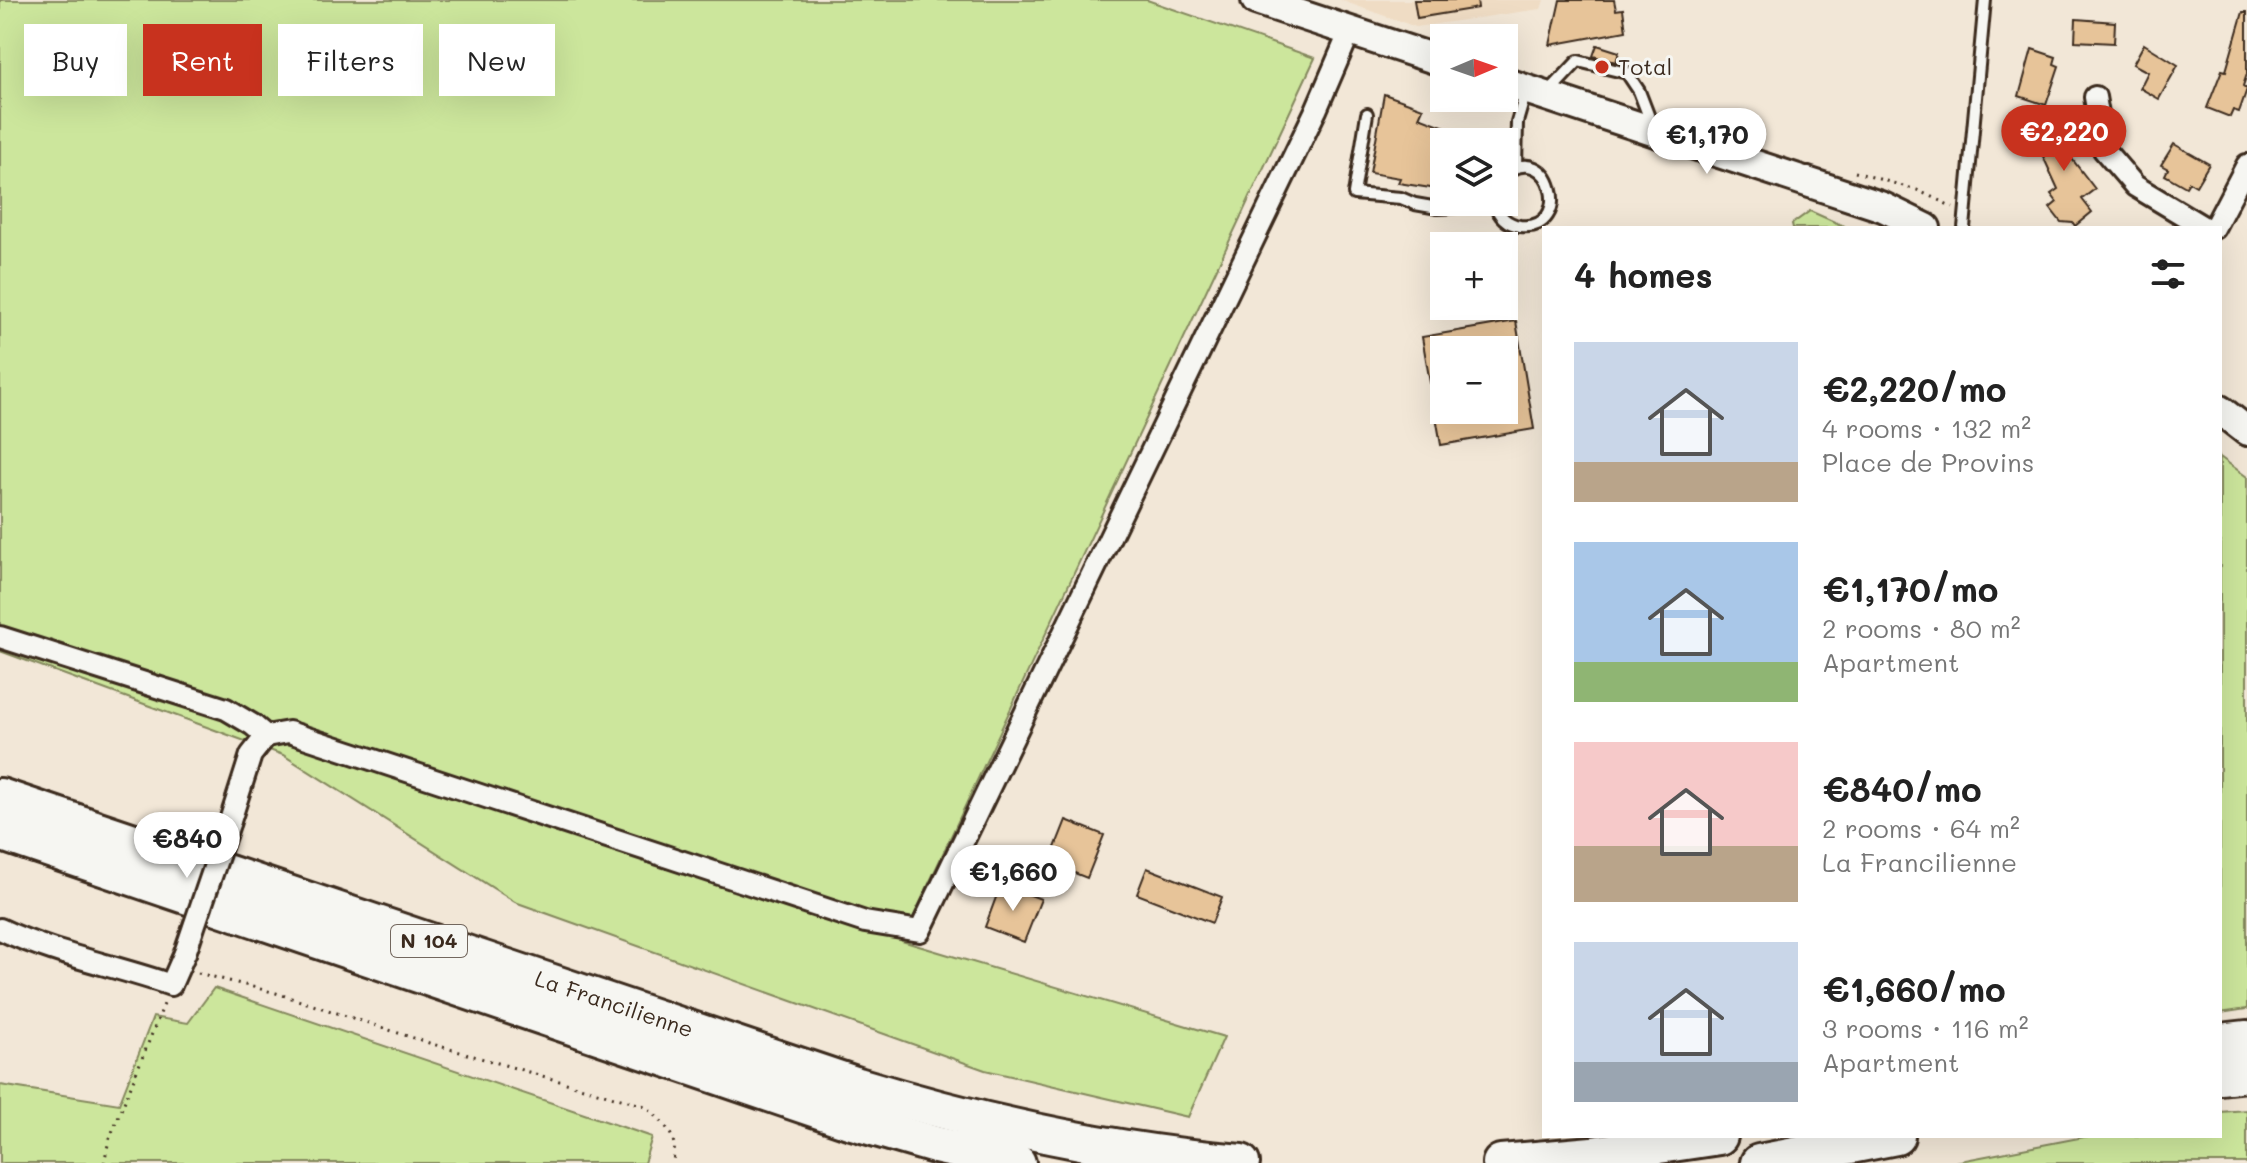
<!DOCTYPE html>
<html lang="en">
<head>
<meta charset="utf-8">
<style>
  :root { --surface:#fff; --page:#f6f6f6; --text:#222; --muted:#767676; --accent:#c8321e }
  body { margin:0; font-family:Mali,sans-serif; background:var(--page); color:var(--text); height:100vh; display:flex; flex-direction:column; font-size:30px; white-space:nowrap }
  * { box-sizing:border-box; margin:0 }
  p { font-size:26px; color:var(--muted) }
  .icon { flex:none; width:44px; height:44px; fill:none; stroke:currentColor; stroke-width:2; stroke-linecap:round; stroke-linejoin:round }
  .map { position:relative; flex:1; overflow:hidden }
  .drawer { position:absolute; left:1542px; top:226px; width:680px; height:912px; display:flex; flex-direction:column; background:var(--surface); border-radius:0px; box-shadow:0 8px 32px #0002 }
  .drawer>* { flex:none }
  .guide { position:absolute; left:24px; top:24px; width:760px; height:72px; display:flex; gap:16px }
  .needle { width:52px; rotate:88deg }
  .tools { position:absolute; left:1430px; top:24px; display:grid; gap:16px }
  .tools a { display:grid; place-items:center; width:88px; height:88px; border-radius:0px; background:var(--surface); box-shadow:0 8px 32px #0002; font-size:40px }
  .price { position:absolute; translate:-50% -68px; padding:0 18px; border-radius:28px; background:#fff; color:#222; font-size:26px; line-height:52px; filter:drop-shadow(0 2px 4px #0008) }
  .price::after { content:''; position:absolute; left:50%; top:48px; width:24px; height:18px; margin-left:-12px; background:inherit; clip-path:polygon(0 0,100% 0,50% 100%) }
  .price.on { background:var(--accent); color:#fff }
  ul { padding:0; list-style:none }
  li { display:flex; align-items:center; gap:24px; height:200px; padding:0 32px }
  li span { display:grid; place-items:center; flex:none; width:224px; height:160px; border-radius:0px; color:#555 }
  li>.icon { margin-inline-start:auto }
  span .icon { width:96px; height:96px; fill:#fffc; stroke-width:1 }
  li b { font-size:34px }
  h2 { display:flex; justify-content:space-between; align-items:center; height:96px; padding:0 32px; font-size:34px }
  .pill { padding:0 28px; border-radius:0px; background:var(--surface); box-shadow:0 8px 32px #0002; font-size:28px; line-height:72px }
  .pill.on { background:var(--accent); color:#fff }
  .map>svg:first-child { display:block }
  .built { fill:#efdcc4 }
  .green { fill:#cce69c; stroke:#84885d; stroke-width:2 }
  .building { fill:#e7c499; stroke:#3b2a1e; stroke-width:2; fill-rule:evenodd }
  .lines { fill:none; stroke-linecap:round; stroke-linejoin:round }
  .lane-casing { stroke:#3b2a1e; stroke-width:16 }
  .street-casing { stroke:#3b2a1e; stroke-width:26 }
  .secondary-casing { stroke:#3b2a1e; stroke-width:34 }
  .highway-casing { stroke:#3b2a1e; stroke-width:42 }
  .path { stroke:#3b2a1e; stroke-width:3; stroke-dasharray:2 6; stroke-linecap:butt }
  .lane { stroke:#f6f6f2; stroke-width:10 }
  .street { stroke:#f6f6f2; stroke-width:20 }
  .secondary { stroke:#f6f6f2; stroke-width:28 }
  .highway { stroke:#f6f6f2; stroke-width:36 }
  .street-bridge-casing { stroke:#3b2a1e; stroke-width:26; stroke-linecap:butt }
  .street-bridge { stroke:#f6f6f2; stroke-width:20 }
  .poi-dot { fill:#c8321e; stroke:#f6f6f2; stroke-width:3 }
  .labels { text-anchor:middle; stroke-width:6; stroke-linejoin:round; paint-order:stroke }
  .shield { fill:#f6f6f2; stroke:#73675e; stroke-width:2 }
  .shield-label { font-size:20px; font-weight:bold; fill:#3b2a1e }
  .poi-label { font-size:22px; fill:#3b2a1e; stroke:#f6f6f2; text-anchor:start }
  .street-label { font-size:22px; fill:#3b2a1e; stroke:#f6f6f2 }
</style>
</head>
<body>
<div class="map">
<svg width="2247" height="1163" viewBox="0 0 2247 1163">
  <rect width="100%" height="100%" fill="#f2e7d7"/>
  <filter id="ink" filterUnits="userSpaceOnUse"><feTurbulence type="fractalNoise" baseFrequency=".0125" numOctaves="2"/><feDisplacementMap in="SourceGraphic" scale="16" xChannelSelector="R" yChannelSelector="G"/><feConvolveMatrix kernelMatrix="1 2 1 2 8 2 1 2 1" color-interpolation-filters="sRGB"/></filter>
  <g filter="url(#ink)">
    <path class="built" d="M1340,0H1544L1541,9L1416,27Z"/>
    <path class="green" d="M0,0H1147L1315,58L902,941L1224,1037L1188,1117L985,1070L515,902L283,755L0,651Z
      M1810,211L1848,228H1793L1792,224Z
      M2220,457L2247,477V1009L2220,1013Z
      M214,988L652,1137L644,1163H0V1085L119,1104L153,1017L188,1023Z
      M2247,1110V1163H1950L2089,1136H2220V1112Z"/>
    <path class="building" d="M1414,0H1477L1478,8L1417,18Z
      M1560,0H1614L1616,10L1623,9L1626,31L1550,45Z
      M2243,12H2247V74L2243,86L2247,89L2239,112L2233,110L2230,117L2207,108L2222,70L2226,71Z
      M2076,19L2115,22L2114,43L2075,41Z
      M2144,44L2178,65L2159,99L2140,88L2148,72L2133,64Z
      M1597,45L1619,52L1616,62L1593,56Z
      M2032,49L2056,57L2054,64L2059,66L2046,105L2019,96Z
      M1384,94L1423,108L1419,117L1482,141L1444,142V190L1398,183L1400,178L1370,173Z
      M2054,120L2058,127L2064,124L2074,147L2066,151L2095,189L2082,199L2092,212L2075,226L2073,223L2061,222L2050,208L2057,202L2051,194L2058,189L2031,130Z
      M2174,144L2209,164L2196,186L2189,182L2186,187L2165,175L2168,169L2161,165Z
      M1516,321L1534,429L1441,445L1422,337ZM1444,350H1504V410H1444Z
      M1066,820L1104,835L1087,878L1049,863Z
      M1147,868L1222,897L1212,923L1137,894Z
      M1001,884L1041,899L1024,942L985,927Z"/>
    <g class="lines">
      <defs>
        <path id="lane" d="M1546,95L1578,61L1627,73L1639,91L1652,125
          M1367,114L1354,194L1401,198L1415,204L1438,208L1495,205
          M1516,167L1517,122L1526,91
          M1494,202C1498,215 1506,224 1520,226C1575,232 1552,138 1504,174
          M1964,228L1985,0"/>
        <path id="street" d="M2095,97L2104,150L2135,186L2205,228
          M2214,228L2247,165
          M0,637L226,709L253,725L266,736
          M230,821L251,755L266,736L289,732L865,922L920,931L1316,110L1350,31
          M0,929C55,955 114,965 171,985L185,953"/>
        <path id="secondary" d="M1256,0L1444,62
          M1504,82L1883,207L1926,228
          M2220,410L2247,431"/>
        <g id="highway">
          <path id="s1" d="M0,797L858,1086C983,1124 1111,1152 1241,1163"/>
          <path d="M0,832L849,1120L935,1145L1017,1163"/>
          <path d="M2220,1042L2247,1039"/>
          <path d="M2220,1076L2247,1073"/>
          <path d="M1501,1163L1592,1155L1719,1136"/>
          <path d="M1759,1163L1896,1136"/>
        </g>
      </defs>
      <use href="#lane" class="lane-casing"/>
      <use href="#street" class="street-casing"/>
      <use href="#secondary" class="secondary-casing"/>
      <use href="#highway" class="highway-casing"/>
      <path class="path" d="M1855,172L1917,190L1953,207
        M198,973L276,993L429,1043L645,1106C663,1122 681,1137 672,1163
        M104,1163L109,1140L164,1004"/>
      <use href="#lane" class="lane"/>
      <use href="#street" class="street"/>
      <use href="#secondary" class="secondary"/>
      <use href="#highway" class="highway"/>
      <defs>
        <path id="street-bridge" d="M185,953L230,821"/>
      </defs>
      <use href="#street-bridge" class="street-bridge-casing"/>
      <use href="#street-bridge" class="street-bridge"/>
    </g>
  </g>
  <circle class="poi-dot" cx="1602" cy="67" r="8"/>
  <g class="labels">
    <rect class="shield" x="391" y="925" width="76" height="32" rx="6"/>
    <g class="shield-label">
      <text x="429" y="948">N 104</text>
    </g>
    <g class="poi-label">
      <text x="1618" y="75">Total</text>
    </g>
    <g class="street-label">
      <text dy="8" stroke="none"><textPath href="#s1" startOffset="648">La Francilienne</textPath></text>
    </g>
  </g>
</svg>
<div class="tools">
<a><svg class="needle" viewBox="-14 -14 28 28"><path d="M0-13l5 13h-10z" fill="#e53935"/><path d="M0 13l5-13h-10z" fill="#767676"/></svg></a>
<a><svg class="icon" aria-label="layers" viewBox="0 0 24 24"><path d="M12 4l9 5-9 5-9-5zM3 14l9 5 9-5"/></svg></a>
<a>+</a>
<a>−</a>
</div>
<b class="price on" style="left:2064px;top:173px">€2,220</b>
<b class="price" style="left:1707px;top:176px">€1,170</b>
<b class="price" style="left:187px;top:880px">€840</b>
<b class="price" style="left:1013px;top:913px">€1,660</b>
<div class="guide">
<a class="pill">Buy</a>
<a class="pill on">Rent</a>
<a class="pill">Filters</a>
<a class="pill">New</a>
</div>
<section class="drawer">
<h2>4 homes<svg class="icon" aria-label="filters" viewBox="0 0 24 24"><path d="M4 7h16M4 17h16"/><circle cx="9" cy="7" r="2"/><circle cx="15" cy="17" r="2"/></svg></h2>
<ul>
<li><span style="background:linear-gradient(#c9d6e8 75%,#b9a48a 0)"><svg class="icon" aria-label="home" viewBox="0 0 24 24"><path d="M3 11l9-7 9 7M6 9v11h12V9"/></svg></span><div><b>€2,220/mo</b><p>4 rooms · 132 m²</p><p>Place de Provins</p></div></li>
<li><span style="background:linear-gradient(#a9c7e8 75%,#8fb573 0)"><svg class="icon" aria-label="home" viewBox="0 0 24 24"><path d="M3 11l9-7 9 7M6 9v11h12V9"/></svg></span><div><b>€1,170/mo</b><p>2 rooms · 80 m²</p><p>Apartment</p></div></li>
<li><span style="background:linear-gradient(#f6c9c9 65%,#b9a48a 0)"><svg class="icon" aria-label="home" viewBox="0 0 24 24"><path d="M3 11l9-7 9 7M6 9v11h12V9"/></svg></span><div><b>€840/mo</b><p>2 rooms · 64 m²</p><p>La Francilienne</p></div></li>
<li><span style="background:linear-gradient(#c9d6e8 75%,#9aa5b1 0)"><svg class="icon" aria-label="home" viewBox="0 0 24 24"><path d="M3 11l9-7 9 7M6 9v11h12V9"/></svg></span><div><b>€1,660/mo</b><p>3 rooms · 116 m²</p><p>Apartment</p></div></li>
</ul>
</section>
</div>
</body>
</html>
